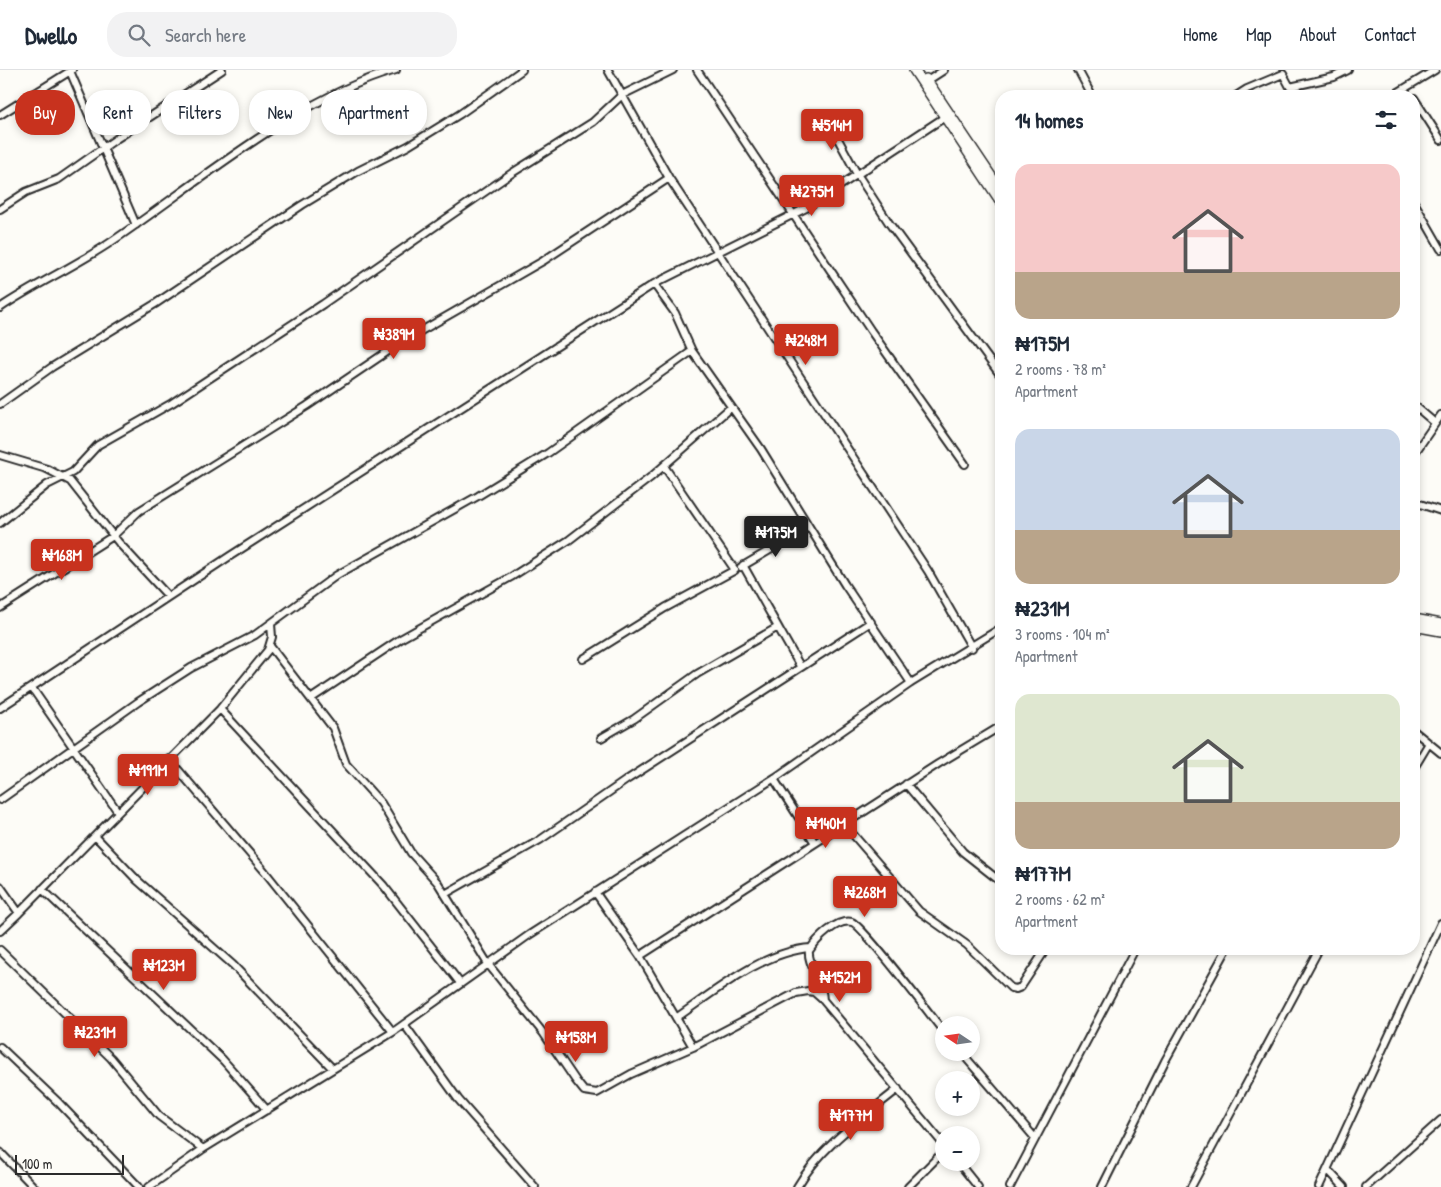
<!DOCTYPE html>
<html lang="en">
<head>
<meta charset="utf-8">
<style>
  :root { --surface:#fff; --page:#f2f2f3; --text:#1f2937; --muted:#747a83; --line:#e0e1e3; --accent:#c8321e }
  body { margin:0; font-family:"Patrick Hand",sans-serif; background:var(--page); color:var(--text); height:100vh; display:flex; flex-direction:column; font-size:19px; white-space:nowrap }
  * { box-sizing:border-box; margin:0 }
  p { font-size:16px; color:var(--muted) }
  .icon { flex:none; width:28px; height:28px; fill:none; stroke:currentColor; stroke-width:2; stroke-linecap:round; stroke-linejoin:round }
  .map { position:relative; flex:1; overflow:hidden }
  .panel { position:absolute; left:995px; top:20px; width:425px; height:865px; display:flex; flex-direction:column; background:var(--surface); border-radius:20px; box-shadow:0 2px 8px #0003 }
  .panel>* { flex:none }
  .top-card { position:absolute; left:15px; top:20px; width:475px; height:45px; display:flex; gap:10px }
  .needle { width:32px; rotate:283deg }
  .tools { position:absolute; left:935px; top:946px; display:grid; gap:10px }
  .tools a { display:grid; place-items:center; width:45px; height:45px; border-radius:50%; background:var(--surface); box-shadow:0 2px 8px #0003; font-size:25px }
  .scale { position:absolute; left:15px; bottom:12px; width:109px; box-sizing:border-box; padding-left:5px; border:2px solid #2b2b2b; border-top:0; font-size:14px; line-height:18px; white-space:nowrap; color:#2b2b2b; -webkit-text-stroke:4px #fdfcf7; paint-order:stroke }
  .price { position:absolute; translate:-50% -42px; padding:0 11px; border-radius:5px; background:var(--accent); color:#fff; font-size:16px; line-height:32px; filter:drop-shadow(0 1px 2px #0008) }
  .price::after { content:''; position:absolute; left:50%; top:30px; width:15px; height:11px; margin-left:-8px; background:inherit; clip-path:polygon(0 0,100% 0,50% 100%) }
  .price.on { background:#222; color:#fff }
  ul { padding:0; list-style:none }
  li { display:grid; align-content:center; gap:10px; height:265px; padding:0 20px }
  li span { display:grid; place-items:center; height:155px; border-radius:15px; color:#555 }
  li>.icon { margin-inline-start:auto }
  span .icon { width:90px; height:90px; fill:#fffc; stroke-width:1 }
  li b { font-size:21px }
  h2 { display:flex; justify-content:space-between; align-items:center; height:60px; padding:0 20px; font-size:21px }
  .tag { padding:0 18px; border-radius:20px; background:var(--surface); box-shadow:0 2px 8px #0003; font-size:18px; line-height:45px }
  .tag.on { background:var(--accent); color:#fff }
  header { display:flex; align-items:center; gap:30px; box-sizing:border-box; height:70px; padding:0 25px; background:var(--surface); border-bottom:1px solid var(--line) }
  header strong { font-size:24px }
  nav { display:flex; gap:28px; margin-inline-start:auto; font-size:18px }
  .search { width:350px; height:45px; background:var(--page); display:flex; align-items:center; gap:12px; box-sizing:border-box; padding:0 18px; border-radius:20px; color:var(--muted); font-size:19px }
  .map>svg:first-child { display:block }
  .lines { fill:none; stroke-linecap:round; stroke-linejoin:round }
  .minor-casing { stroke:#2b2b2b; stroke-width:10 }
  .secondary-casing { stroke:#2b2b2b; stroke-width:12 }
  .minor { stroke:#fdfcf7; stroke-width:6 }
  .secondary { stroke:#fdfcf7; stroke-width:9 }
</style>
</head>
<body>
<header>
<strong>Dwello</strong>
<div class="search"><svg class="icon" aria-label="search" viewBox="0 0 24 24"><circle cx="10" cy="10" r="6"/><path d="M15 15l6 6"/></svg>Search here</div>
<nav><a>Home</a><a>Map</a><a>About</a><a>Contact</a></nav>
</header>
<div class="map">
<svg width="1441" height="1117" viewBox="0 0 1441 1117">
  <rect width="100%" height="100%" fill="#fdfcf7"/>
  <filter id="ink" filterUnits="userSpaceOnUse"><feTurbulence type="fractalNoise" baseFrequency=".02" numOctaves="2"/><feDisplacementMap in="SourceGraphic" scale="10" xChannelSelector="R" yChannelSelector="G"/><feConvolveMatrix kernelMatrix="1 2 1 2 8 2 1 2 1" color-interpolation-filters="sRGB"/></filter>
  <g filter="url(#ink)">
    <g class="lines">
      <defs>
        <path id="minor" d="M608,0L669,108L928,501L972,578
          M697,0L871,261L965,394
          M1078,0L1092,26
          M70,1L136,155
          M924,10L927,11L944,0
          M1236,26L1247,19L1283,4L1290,17L1334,7L1348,0
          M1392,26L1435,0
          M1414,28L1441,70
          M0,45L72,0
          M826,47L857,104L889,153L1001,306
          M1414,132L1441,179
          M0,139L26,122L59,109L116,69L222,0
          M654,214L675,243L692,281L761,379L845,515L911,613
          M0,238C37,213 78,195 114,170C198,113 298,27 396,0
          M0,334L52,297L155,234L302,135L358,101L408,76L460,44L522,0
          M1414,335L1435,353
          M1414,384L1441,345
          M0,385L47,399L70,411L119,473L168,526
          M1414,432L1441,441
          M0,453L47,415L73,402L98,375L172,333L323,234L512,103L593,52L622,25L673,0
          M743,495L800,596
          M741,497L809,457
          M0,538L113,466L139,441L307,336L400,273L543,191L669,108
          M270,576L333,658L346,694L381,733L411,783L438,813L488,894L544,964L576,1011L584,1021L597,1023L631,1004L693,977L796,923L808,921L814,922L823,930L944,1075
          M583,589L665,538L735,500L664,396
          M32,618L118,742
          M312,628L402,568L511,507L569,470L651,407L731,337
          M0,638L230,486L654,214L806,138L948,45
          M220,639L384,816L460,913
          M1414,661L1441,683
          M601,668L634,649L697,604L778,557
          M169,689L262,798L393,962
          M1414,698L1429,673
          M774,709L815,773
          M906,714L963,782L1001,812
          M0,730L138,632L191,598L255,565L337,505L478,426L548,383L692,281
          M844,754L919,841L967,875L1011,918L1016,919L1021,917L1046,879
          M95,766L137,810L233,895L332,998
          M0,816L19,843L220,639L268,580L272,567L271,554
          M42,819L223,990L267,1040
          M595,822L640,886L693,977
          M445,824L540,770L628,709L871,552
          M0,861L19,843
          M0,880L111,988L159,1046L203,1079
          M640,886L938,694L1001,656
          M823,930C823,911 807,894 809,881C816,870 837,848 852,852C862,855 932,947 944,962
          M676,948C714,922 763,881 811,878
          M404,954L458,1029L535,1117
          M0,977L59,1033L139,1117
          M961,982L1035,1068
          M0,1082L34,1117
          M958,1092L978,1117
          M1328,1100L1344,1117
          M149,1117L203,1079L393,962L529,865L776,707L911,613L1001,558
          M797,1117C821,1076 861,1049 898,1019
          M908,1117L944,1081
          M1010,1117L1135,879
          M1102,1117L1165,991L1227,879
          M1191,1117L1319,879
          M1319,1117L1441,853
          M1366,1117L1441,1050"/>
        <path id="secondary" d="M914,0L1001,132
          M926,9L1001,121
          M1414,549L1441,554
          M1414,556L1441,561"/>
      </defs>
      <use href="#minor" class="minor-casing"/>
      <use href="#secondary" class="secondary-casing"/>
      <use href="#minor" class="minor"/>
      <use href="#secondary" class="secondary"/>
    </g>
  </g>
</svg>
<div class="tools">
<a><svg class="needle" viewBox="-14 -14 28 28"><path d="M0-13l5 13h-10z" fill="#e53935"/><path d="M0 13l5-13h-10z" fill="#747a83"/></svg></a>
<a>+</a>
<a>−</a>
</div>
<div class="scale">100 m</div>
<b class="price" style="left:832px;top:81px">₦514M</b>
<b class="price" style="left:812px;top:147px">₦275M</b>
<b class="price" style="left:394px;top:290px">₦389M</b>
<b class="price" style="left:806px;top:296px">₦248M</b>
<b class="price on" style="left:776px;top:488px">₦175M</b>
<b class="price" style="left:62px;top:511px">₦168M</b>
<b class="price" style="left:148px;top:726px">₦191M</b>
<b class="price" style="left:826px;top:779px">₦140M</b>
<b class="price" style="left:865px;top:848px">₦268M</b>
<b class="price" style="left:164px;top:921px">₦123M</b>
<b class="price" style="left:840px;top:933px">₦152M</b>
<b class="price" style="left:95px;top:988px">₦231M</b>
<b class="price" style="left:576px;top:993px">₦158M</b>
<b class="price" style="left:851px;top:1071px">₦177M</b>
<div class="top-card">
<a class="tag on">Buy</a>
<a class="tag">Rent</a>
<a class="tag">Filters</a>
<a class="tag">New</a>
<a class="tag">Apartment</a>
</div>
<section class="panel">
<h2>14 homes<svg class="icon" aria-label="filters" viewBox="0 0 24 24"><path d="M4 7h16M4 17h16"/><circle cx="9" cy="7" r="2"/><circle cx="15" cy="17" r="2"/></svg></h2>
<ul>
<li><span style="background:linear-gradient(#f6c9c9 70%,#b9a48a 0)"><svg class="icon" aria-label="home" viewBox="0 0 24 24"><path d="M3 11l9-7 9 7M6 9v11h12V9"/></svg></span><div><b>₦175M</b><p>2 rooms · 78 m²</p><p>Apartment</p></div></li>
<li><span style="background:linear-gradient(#c9d6e8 65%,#b9a48a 0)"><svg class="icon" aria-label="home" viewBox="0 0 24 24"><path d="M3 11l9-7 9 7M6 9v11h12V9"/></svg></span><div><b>₦231M</b><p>3 rooms · 104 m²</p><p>Apartment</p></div></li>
<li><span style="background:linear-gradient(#dfe7d0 70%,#b9a48a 0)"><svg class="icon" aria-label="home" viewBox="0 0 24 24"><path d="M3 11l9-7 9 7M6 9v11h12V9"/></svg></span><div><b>₦177M</b><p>2 rooms · 62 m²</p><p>Apartment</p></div></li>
</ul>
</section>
</div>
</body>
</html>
